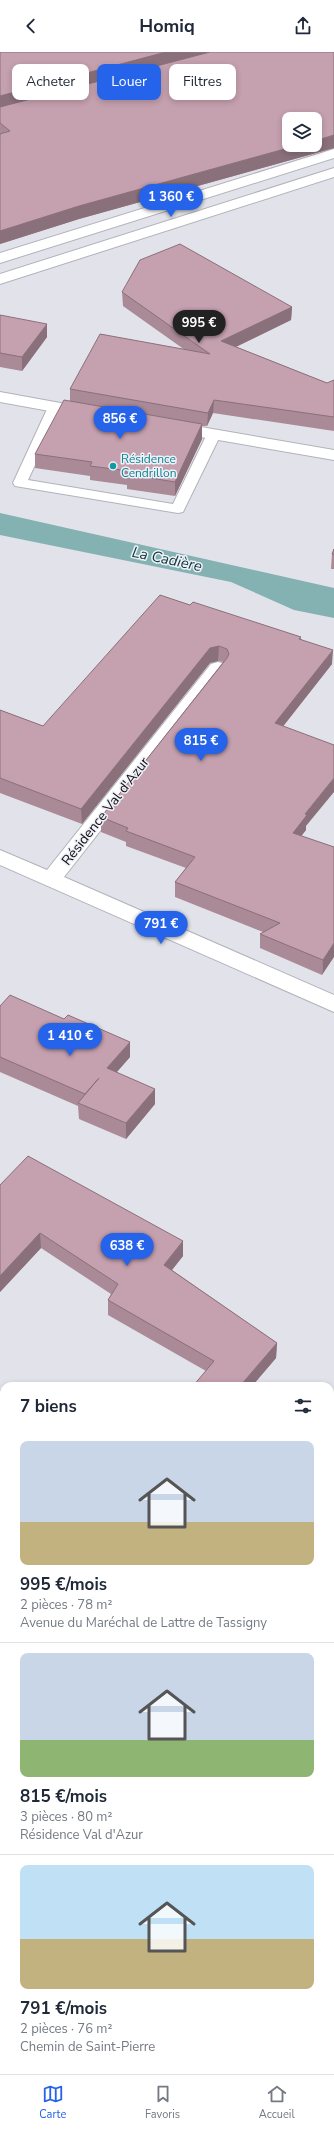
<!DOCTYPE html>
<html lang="fr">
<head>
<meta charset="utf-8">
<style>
  :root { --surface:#fff; --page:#f2f2f3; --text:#1f2937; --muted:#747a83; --line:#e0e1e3; --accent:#2563eb }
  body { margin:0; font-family:"Nunito Sans",sans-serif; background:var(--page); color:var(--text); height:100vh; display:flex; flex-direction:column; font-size:15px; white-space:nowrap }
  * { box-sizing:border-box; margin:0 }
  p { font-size:13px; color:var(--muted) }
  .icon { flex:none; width:22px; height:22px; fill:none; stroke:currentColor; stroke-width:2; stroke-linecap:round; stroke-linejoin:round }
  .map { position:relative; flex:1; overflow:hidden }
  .sheet { position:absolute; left:0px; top:1330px; width:334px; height:692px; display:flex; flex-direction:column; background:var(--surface); border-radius:12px 12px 0 0; box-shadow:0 2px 6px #0003 }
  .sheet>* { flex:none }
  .top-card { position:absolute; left:12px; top:12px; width:310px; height:36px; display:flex; gap:8px }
  .controls { position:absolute; left:282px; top:60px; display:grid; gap:8px }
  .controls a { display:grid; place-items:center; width:40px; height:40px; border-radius:8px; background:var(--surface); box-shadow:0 2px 6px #0003; font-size:20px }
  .price { position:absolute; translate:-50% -34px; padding:0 9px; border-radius:14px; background:var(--accent); color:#fff; font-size:13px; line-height:26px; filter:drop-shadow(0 1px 2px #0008) }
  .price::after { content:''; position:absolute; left:50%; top:24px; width:12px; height:9px; margin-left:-6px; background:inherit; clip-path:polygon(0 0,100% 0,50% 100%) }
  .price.active { background:#222; color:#fff }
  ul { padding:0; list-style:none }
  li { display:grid; align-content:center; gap:8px; height:212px; padding:0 20px }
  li+li { border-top:1px solid var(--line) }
  li span { display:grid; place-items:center; height:124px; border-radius:8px; color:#555 }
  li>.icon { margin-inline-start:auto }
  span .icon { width:72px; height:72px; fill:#fffc; stroke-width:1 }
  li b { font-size:17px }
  h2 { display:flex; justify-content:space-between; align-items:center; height:48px; padding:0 20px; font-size:17px }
  .tag { padding:0 14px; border-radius:8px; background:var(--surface); box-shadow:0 2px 6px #0003; font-size:14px; line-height:36px }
  .tag.active { background:var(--accent); color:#fff }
  header { display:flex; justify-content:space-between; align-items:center; height:52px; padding:0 20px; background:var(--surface); font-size:18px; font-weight:700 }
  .dock { display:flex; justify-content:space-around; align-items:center; height:56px; border-top:1px solid var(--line); background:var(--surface); font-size:11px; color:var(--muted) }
  .dock a { display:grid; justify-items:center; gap:2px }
  .dock .active { color:var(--accent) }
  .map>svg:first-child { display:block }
  .water { fill:#84b1b1 }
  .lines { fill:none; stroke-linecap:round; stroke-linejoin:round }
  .lane-casing { stroke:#b2b2ba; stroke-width:2 }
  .street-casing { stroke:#b2b2ba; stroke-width:2 }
  .secondary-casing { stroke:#b2b2ba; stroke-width:2 }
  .lane { fill:#fff; fill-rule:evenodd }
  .street { fill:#fff; fill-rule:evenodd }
  .secondary { fill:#fff; fill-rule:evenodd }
  .wall { fill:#a98a96 }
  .shaded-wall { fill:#8a707a }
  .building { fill:#c5a0ae; stroke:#8a707a }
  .culture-dot { fill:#0f9aa8; stroke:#eff0f8; stroke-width:1.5 }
  .labels { text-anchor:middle; stroke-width:3; stroke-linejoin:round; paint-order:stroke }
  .far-culture-label { font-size:12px; fill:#0d838f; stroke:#eff0f8; text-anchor:start }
  .street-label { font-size:14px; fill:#101013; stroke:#eff0f8 }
  .water-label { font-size:15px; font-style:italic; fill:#0d393a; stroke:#eff0f8 }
</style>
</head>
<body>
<header><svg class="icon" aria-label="back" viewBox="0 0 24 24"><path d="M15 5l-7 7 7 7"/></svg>Homiq<svg class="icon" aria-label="share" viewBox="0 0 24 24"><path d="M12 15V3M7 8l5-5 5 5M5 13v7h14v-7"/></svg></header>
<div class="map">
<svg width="334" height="2022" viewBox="0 0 334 2022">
  <rect width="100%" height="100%" fill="#e2e2ea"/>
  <path class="water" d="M0,461L334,536V566L294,558L231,530L0,483Z"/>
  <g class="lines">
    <defs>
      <path id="lane" d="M55,351L62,355L28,428L173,452L207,382L214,378L221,382L183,460L178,461L15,434L13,431L48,355Z"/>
      <path id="street" d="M334,97V106L0,211V201Z
        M334,116V125L0,232V222Z
        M218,610L225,612L227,616L225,620L64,825L334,943V960L0,813V798L47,818L211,612Z
        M0,1727L4,1728V1756L0,1755Z
        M330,1867L334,1868V1896L330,1895Z
        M4,1902V1936L0,1938V1904Z"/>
      <path id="secondary" d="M0,340L88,356L94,357L96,361L94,365L88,366L0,350Z
        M172,370L334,398V408L166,379L164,375L166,371Z"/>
    </defs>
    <use href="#lane" class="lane-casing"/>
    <use href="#street" class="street-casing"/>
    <use href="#secondary" class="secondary-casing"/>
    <use href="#lane" class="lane"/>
    <use href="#street" class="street"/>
    <use href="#secondary" class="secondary"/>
  </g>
  <path class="wall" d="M0,0H334V96L79,167L0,192Z
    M122,240L292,255L291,268L236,295L327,331L334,328V379L213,361L207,374H202V387L175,444L127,437V433L90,428V424L35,416V402L70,350V337L185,298L123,254Z
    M0,263L47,285L22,319L0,315Z
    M334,497V517H331L332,502Z
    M190,553L301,585V587L332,612L283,674L306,774V778L301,784L334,795L322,923L260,896V882L263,880L175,845V830L186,816L126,794V790L101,780V765L223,610L218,609L210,611L82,772L0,741V658L43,674Z
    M0,954L130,1005L117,1020L155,1052L126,1087L79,1067L78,1054L0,1020V1021Z
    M0,1133L183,1189V1204L172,1218L277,1291L276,1306L252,1334H193L206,1319L108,1263V1248L111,1242L41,1196L0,1240Z
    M0,1467L4,1470V1615L0,1612Z
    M334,1580V1742L330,1740V1587Z
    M293,2018L334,2022H292Z"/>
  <path class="shaded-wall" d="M166,0H211L0,56V44Z
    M334,83V96L79,167L0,192V179L79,154L299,93H315V89Z
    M292,255L291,268L221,302V289Z
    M47,272V285L22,319V305Z
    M214,348L213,361L207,374L208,361Z
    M202,372V387L175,444V430Z
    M219,594L218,609L210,611L82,772L81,757L210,596Z
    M333,598L332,612L274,686L275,671Z
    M334,726V740L306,774V778L292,796L293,781L305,762Z
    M334,891V905L322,923L323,908Z
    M130,990V1005L107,1031V1016Z
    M155,1037V1052L126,1087V1071Z
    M40,1181L41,1196L0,1240V1224Z
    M183,1189V1204L164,1228V1213Z
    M277,1291L276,1306L252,1334H240Z"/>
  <path class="building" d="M0,0H166L0,44Z
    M210,0H334V83L315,89V67H289V93H299L79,154L0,179V82L10,79L0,71V55Z
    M180,192L292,255L221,289L327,331L334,328V365L214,348L208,361L70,337L100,282L210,302L122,240L140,208Z
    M0,263L47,272L22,305L0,301Z
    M64,348L202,372L175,430L127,422L129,419L90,414L92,410L35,402Z
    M334,497V503L332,502Z
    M160,543L190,553L193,550L301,585L299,587L333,598L275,671L334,693V726L305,762L307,763L293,781L334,795V891L323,908L260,882L280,871L175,830L195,805L126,779L128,776L101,765L227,606L229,602L227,597L219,594L210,596L81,757L0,726V658L43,674Z
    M10,943L64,967L68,963L130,990L107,1016L155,1037L126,1071L78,1051L99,1026L85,1042L0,1005V954Z
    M28,1104L183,1189L164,1213L277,1291L240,1334H193L214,1309L108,1248L118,1232L40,1181L0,1224V1133Z
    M0,1467L4,1470V1494L3,1495H4V1602L0,1599V1575L1,1574H0Z
    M334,1580V1729L330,1726V1587Z
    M334,1951V2022H296L293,2018H330V1955Z
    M13,2018H69L75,2022H10Z
    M115,2018H129L135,2022H112Z"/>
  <circle class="culture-dot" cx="113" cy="414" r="4"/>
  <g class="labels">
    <g class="far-culture-label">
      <text x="121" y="411">Résidence<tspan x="121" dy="14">Cendrillon</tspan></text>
    </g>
    <g class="street-label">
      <text transform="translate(105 759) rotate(-52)" y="5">Résidence Val d'Azur</text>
    </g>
    <g class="water-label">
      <text transform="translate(167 507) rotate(12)" y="5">La Cadière</text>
    </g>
  </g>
</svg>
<div class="controls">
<a><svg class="icon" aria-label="layers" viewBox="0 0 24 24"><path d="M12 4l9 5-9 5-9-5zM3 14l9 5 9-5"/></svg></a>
</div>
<b class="price" style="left:171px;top:166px">1 360 €</b>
<b class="price active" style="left:199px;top:292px">995 €</b>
<b class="price" style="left:120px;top:388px">856 €</b>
<b class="price" style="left:201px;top:710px">815 €</b>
<b class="price" style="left:161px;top:893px">791 €</b>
<b class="price" style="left:70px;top:1005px">1 410 €</b>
<b class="price" style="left:127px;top:1215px">638 €</b>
<div class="top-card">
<a class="tag">Acheter</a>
<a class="tag active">Louer</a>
<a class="tag">Filtres</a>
</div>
<section class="sheet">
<h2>7 biens<svg class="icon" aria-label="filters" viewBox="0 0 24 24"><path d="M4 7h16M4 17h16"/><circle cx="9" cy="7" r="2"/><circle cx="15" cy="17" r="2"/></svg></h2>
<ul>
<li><span style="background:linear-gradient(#c9d6e8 65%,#c2b280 0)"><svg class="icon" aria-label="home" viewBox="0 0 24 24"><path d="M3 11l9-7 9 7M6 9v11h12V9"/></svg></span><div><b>995 €/mois</b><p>2 pièces · 78 m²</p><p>Avenue du Maréchal de Lattre de Tassigny</p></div></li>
<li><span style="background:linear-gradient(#c9d6e8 70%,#8fb573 0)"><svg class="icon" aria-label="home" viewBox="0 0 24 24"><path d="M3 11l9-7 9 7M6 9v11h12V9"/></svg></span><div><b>815 €/mois</b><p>3 pièces · 80 m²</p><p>Résidence Val d'Azur</p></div></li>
<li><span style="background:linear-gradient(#bfe0f5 60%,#c2b280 0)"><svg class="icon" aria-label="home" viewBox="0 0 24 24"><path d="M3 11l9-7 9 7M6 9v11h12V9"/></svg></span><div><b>791 €/mois</b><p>2 pièces · 76 m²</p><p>Chemin de Saint-Pierre</p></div></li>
</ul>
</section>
</div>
<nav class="dock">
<a class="active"><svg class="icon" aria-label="map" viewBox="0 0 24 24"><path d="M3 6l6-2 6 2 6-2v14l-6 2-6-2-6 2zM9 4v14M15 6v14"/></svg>Carte</a>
<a><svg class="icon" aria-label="saved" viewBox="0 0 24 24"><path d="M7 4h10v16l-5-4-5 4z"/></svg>Favoris</a>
<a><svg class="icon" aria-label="home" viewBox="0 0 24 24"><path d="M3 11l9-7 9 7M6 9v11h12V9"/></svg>Accueil</a>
</nav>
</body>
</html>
